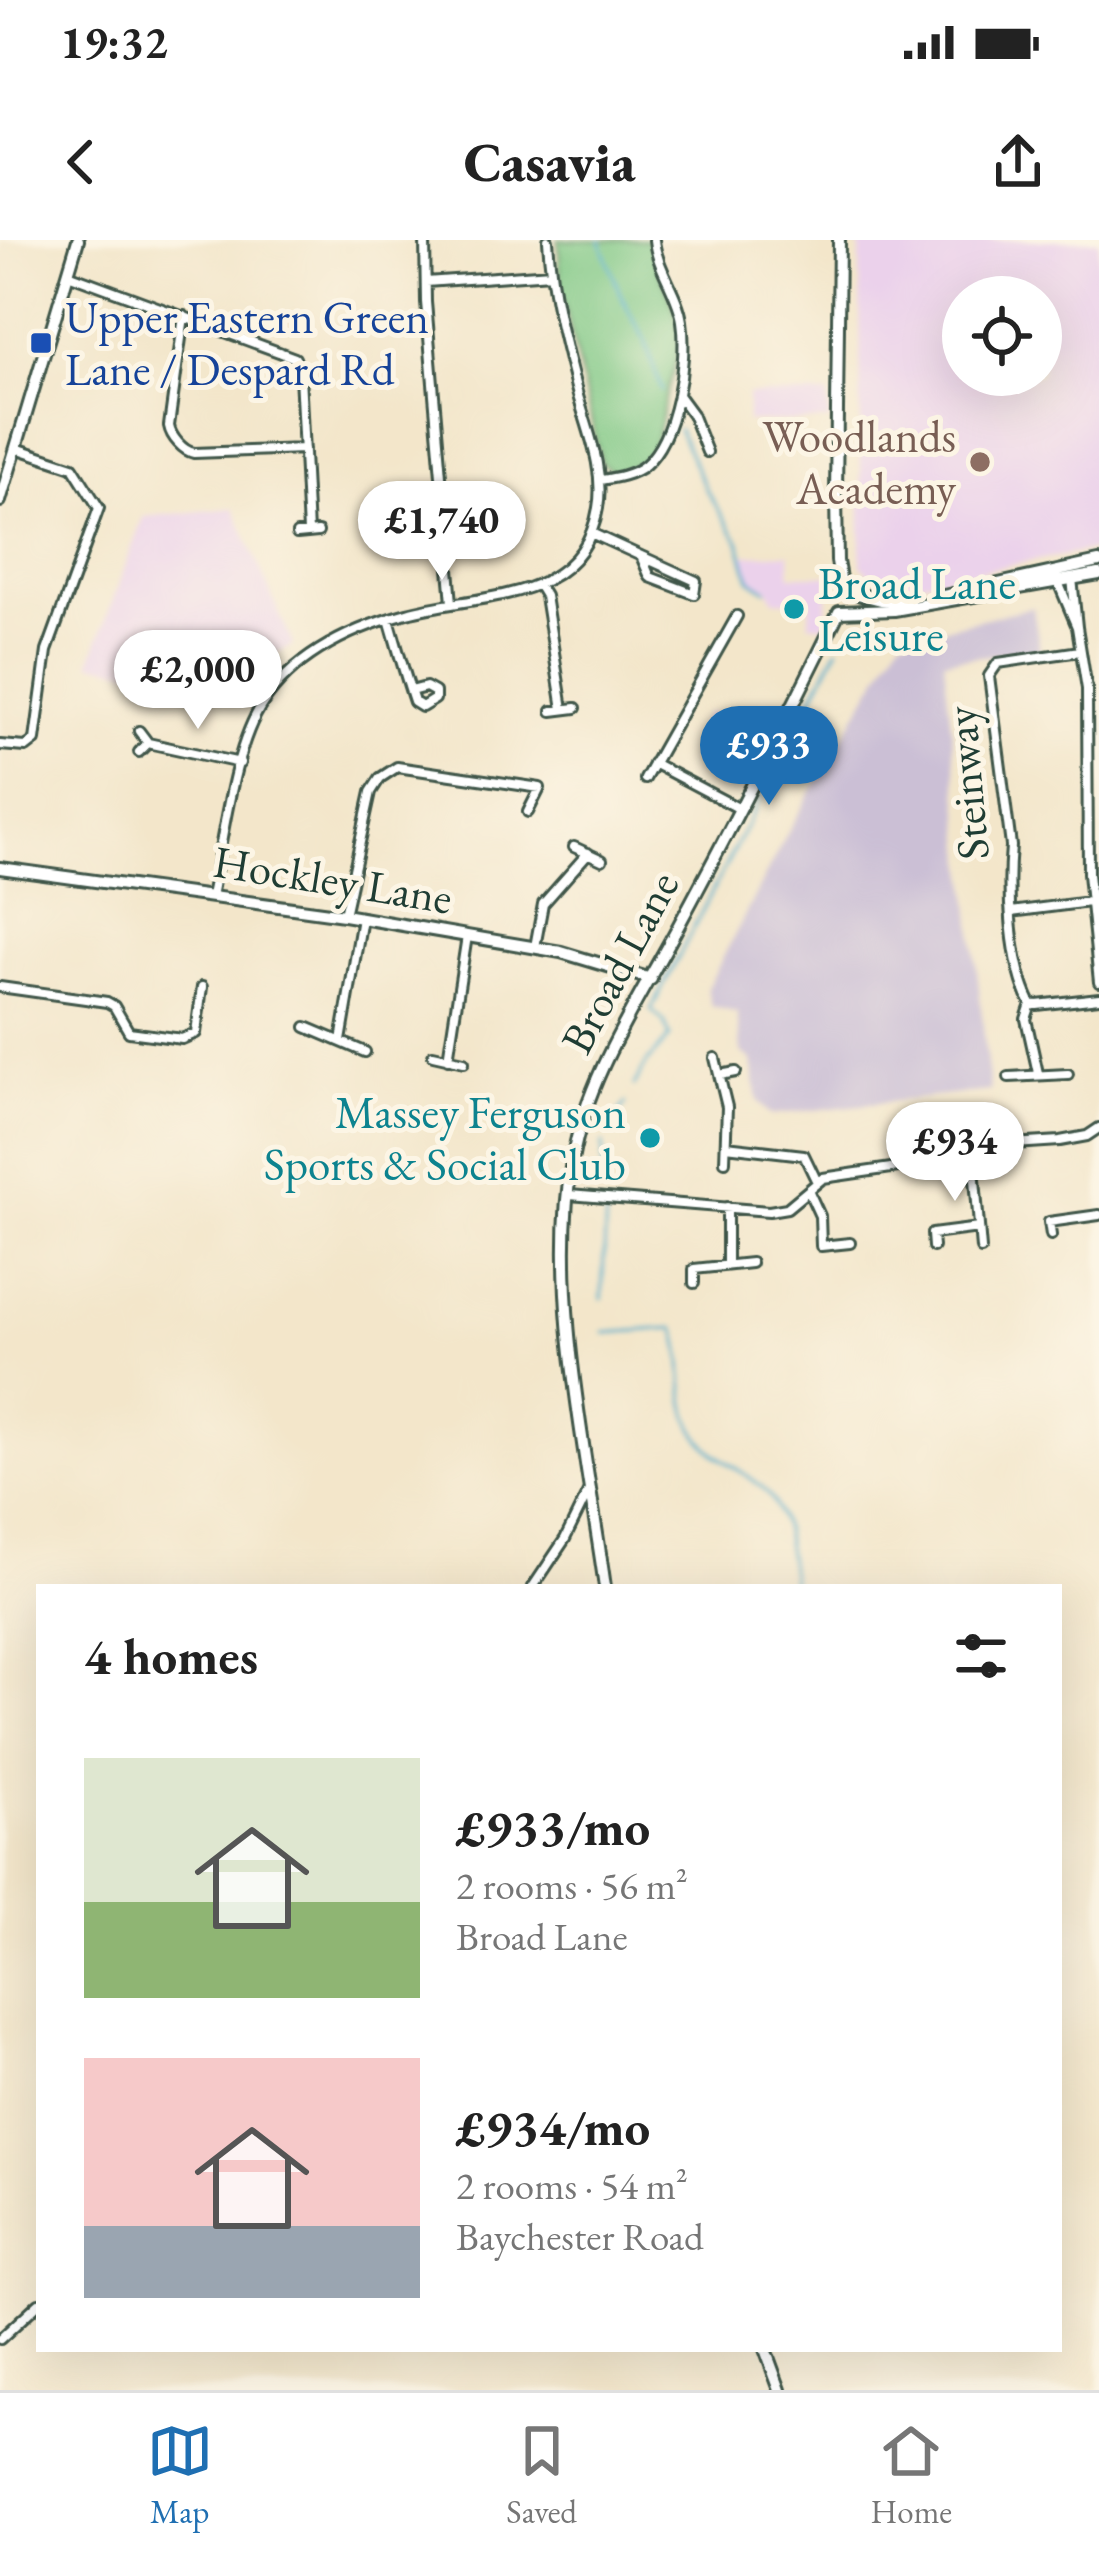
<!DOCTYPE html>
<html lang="en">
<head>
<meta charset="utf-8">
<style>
  :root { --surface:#fff; --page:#f6f6f6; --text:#222; --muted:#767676; --line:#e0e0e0; --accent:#1f6fb2 }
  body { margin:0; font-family:"EB Garamond",serif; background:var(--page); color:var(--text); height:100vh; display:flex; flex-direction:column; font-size:45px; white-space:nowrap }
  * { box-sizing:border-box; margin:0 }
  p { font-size:39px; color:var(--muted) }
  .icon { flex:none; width:66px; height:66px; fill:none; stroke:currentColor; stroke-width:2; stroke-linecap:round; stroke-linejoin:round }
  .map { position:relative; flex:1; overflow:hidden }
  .panel { position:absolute; left:36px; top:1344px; width:1026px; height:768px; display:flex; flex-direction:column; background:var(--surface); border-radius:0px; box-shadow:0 12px 48px #0002 }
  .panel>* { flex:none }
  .fabs { position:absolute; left:942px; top:36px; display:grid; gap:24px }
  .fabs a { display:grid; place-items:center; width:120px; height:120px; border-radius:50%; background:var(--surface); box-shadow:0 12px 48px #0002; font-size:60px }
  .price { position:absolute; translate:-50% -102px; padding:0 27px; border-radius:42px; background:#fff; color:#222; font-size:39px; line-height:78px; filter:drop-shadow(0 3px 6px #0008) }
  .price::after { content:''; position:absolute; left:50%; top:72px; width:36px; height:27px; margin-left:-18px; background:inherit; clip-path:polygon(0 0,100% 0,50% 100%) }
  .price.current { background:var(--accent); color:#fff }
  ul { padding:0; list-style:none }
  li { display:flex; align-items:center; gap:36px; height:300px; padding:0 48px }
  li span { display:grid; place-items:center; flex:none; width:336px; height:240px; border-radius:0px; color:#555 }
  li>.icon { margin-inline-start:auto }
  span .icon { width:144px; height:144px; fill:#fffc; stroke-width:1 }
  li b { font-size:51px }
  h2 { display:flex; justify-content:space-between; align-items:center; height:144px; padding:0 48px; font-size:51px }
  .status { display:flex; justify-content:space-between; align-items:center; height:84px; padding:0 60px; background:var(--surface); direction:ltr }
  .status svg { height:33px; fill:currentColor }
  header { display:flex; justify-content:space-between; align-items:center; height:156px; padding:0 48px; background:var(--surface); font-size:54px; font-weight:800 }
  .tabs { display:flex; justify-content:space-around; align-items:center; height:168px; border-top:3px solid var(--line); background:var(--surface); font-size:33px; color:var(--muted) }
  .tabs a { display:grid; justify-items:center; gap:6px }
  .tabs .current { color:var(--accent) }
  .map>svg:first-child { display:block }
  .built { fill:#ebd1eb; fill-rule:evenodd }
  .industrial { fill:#cbbfd5 }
  .green { fill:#7fc885; stroke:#4f825c; stroke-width:3 }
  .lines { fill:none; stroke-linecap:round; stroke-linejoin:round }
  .stream { stroke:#4dadcc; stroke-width:3 }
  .minor-casing { stroke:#3f564a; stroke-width:14 }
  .tertiary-casing { stroke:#3f564a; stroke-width:16 }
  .minor { stroke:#fff; stroke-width:8 }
  .tertiary { stroke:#fff; stroke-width:10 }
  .transit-dot { fill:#1a4fb4; stroke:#fcf5e5; stroke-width:4.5 }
  .education-dot { fill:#8d6e63; stroke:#fcf5e5; stroke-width:4.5 }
  .culture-dot { fill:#0f9aa8; stroke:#fcf5e5; stroke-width:4.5 }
  .labels { text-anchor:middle; stroke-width:10; stroke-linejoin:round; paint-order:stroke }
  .transit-label { font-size:45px; fill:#164399; stroke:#fcf5e5; text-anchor:start }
  .education-label { font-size:45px; fill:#785e54; stroke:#fcf5e5; text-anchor:end }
  .culture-label { font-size:45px; fill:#0d838f; stroke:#fcf5e5; text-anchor:start }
  .street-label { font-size:45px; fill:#1f3d34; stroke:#fcf5e5 }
</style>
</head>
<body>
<div class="status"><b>19:32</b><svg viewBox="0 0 49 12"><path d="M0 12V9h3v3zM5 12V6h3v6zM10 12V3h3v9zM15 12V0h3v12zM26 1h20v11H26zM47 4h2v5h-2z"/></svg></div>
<header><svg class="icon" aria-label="back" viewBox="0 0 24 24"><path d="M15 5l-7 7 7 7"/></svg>Casavia<svg class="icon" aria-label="share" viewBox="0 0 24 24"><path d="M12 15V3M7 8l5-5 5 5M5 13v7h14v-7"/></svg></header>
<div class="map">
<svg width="1099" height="2150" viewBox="0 0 1099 2150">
  <rect width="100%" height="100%" fill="#fcf5e5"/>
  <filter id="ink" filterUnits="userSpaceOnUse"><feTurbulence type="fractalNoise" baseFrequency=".00833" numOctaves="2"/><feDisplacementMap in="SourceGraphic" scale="24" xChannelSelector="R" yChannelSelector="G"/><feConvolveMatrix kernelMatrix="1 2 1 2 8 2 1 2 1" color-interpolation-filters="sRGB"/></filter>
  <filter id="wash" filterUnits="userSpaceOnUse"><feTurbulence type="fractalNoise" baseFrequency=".004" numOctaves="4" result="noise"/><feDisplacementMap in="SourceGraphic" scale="48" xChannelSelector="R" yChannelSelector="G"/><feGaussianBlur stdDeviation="2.7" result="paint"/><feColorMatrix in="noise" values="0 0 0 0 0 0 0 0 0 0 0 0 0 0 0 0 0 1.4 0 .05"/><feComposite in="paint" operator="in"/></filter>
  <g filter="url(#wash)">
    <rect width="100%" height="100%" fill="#f3e6ca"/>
    <path class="built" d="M860,0H1099V309L886,348L861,325ZM963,57H1041V135H963Z
      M747,155H828L829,181L747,182Z
      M234,268L293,405L266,420L246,453L90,423L143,277Z
      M790,313V335H830L825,385L809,383L810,356L801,362L774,360L768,348L750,339L744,315Z
      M707,472L771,501L759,521L698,490Z"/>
    <path class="industrial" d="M1033,367L1040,410L944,420L990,851L770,875L758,861L752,821L741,812L737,773L711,766L707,748L789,590L901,398Z"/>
    <path class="green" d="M558,0H648C655,31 676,58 679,89C681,113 673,131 667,153C656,191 663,220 615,232L601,223L561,50Z"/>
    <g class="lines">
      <path class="stream" d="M600,0L621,56L645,100L662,151
        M858,4L859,0
        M678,189L706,250L739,301L750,339L767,350
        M634,846L648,821L670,797L664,782L651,770L838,408
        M607,892L626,863
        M603,904V941
        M602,1059L606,969
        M605,1093L675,1088C688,1119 677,1157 694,1188C712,1222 742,1227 764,1249C787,1272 787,1317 793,1347"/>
    </g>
  </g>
  <g filter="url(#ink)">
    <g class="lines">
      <defs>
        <path id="minor" d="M425,0L426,62L452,363
          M68,34L295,118L300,135L308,292
          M426,42L551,33
          M184,76L169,186C171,197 183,211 194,213L304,209
          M678,155L692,174L707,212
          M600,240C615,238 633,235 645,225C676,198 688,120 682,81C678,53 657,29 654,0
          M591,293L641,316L650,337L694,354L696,341L641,316
          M297,294L318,292
          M1058,342L1077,387L1072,338
          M539,346L545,356L563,469
          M389,379C397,407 405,435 414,462L422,467L435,459V452L426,447L411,451
          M1077,387L1087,449L1088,634L1099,742
          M1080,411L998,423L989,436L1011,606C1007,650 1010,724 1031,764L1037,765L1099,758
          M552,471L576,468
          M148,503L240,523
          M0,505L26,507L35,500L47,411L99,268L73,227L16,208
          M139,512L148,503L139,491
          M653,523L740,569
          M645,539L737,376
          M574,607L602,620
          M211,656C223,602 233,506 263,463C295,415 353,388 407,373C480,353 582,365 598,268C605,229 587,189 577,152C564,102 551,52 548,0
          M1011,672L1089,662
          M344,675L371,552L380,538L397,527L540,548L528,572
          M535,707L543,664L588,613
          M0,747L107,762L114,766L129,792L182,799L196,793L202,747
          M1031,764L1026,779L1038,833
          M306,787L365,812
          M341,801L362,678
          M433,815L464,822
          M715,818L727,867L725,921
          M448,819L467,696
          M720,835L736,832
          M1009,837L1068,834
          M726,906L804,915L817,942
          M973,916L981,1009
          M809,952L820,976L821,1006L850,1003
          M569,955L769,971L787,968L823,938L973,916L997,905L1060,901L1087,896L1099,888
          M1051,995L1049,982L1099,975
          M933,1007L932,994L979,988
          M727,1025V967
          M694,1043V1029L751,1023
          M533,1347L565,1299L588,1252
          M0,2099L39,2063"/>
        <path id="tertiary" d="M839,0L836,255L837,321L842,350
          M0,261L78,0
          M842,350L881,360L909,362
          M939,357L1099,322
          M839,372L894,370L1099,334
          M0,628L344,675L561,712L651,739
          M605,1347C587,1217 549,1050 572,921C587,835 641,757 681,681C736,579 788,476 839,372
          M765,2109L780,2150"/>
      </defs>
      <use href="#minor" class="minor-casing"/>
      <use href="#tertiary" class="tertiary-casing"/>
      <use href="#minor" class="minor"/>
      <use href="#tertiary" class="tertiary"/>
    </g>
  </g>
  <rect class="transit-dot" x="29" y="91" width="24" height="24" rx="6"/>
  <circle class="education-dot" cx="980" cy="222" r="12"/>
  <g class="culture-dot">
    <circle cx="794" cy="369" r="12"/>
    <circle cx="650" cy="898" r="12"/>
  </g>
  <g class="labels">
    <g class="transit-label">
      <text x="65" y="93">Upper Eastern Green<tspan x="65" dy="52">Lane / Despard Rd</tspan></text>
    </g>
    <g class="education-label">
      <text x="956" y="212">Woodlands<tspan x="956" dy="52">Academy</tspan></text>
    </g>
    <g class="culture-label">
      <text x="818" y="359">Broad Lane<tspan x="818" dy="52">Leisure</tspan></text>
      <text x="626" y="888" text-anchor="end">Massey Ferguson<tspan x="626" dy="52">Sports &amp; Social Club</tspan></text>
    </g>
    <g class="street-label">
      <text transform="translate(966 543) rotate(-95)" y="16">Steinway</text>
      <text transform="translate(333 639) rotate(9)" y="16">Hockley Lane</text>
      <text transform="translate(619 722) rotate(-62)" y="16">Broad Lane</text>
    </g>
  </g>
</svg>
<div class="fabs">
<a><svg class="icon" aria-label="locate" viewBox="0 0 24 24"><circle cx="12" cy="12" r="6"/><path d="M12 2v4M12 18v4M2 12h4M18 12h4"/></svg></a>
</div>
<b class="price" style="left:442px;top:343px">£1,740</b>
<b class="price" style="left:198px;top:492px">£2,000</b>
<b class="price current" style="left:769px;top:568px">£933</b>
<b class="price" style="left:955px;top:964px">£934</b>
<section class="panel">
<h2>4 homes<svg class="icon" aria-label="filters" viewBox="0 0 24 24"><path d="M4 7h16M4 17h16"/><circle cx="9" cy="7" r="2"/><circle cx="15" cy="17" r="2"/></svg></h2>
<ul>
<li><span style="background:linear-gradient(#dfe7d0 60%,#8fb573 0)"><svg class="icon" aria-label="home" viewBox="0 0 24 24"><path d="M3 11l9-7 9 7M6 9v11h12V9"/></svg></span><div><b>£933/mo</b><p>2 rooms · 56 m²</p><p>Broad Lane</p></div></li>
<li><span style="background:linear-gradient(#f6c9c9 70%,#9aa5b1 0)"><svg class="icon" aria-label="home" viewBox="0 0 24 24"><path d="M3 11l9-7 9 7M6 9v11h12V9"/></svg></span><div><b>£934/mo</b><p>2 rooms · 54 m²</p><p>Baychester Road</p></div></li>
</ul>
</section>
</div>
<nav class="tabs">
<a class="current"><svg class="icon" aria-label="map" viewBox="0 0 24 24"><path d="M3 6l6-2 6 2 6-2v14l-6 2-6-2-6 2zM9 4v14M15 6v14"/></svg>Map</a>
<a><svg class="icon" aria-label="saved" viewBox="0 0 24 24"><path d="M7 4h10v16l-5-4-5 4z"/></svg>Saved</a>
<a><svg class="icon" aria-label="home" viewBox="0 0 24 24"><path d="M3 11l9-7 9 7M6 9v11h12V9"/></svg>Home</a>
</nav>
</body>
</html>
